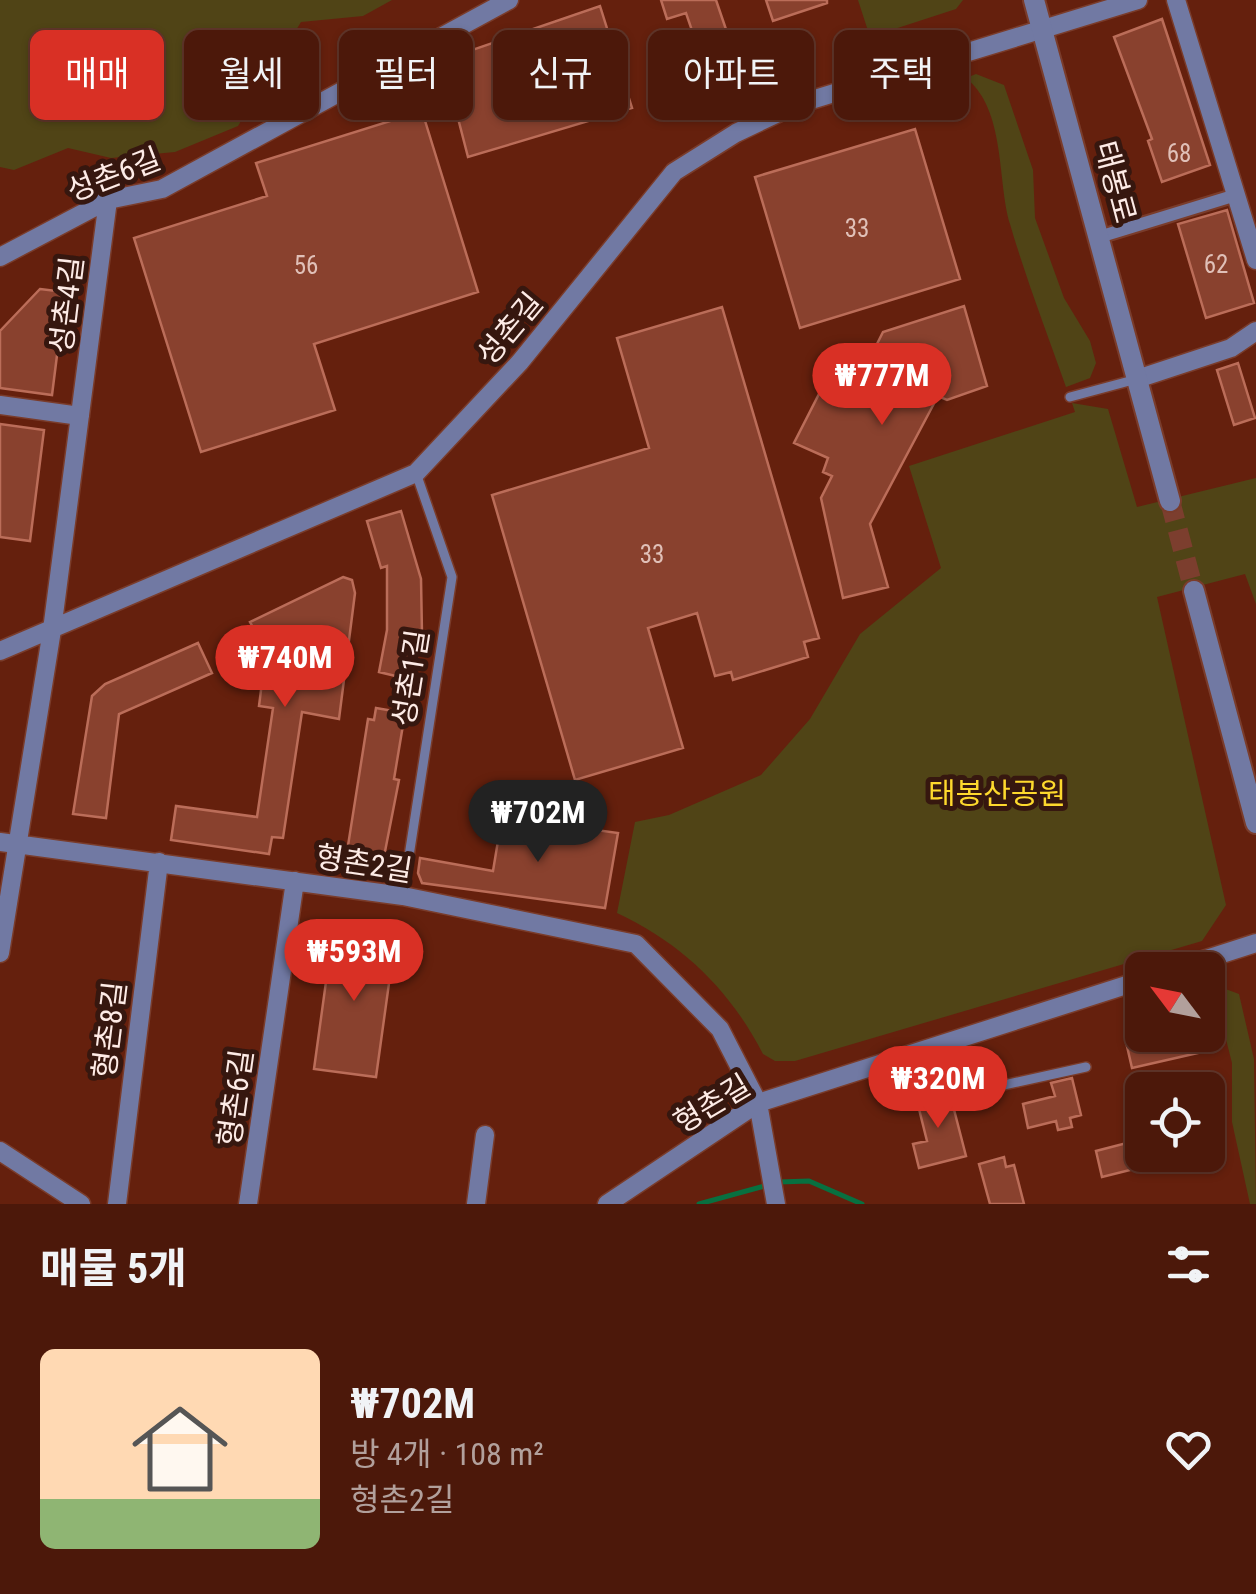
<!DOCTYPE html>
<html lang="ko">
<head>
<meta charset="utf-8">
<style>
  :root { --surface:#4c180a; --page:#562518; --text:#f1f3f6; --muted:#b2a09c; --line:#63372b; --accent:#d93025 }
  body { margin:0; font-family:"Roboto Condensed","Noto Sans KR",sans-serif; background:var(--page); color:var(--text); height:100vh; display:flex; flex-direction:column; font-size:38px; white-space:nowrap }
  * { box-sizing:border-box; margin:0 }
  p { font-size:32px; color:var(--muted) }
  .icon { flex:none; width:55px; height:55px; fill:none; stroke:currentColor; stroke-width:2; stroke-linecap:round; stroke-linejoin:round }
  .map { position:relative; height:1204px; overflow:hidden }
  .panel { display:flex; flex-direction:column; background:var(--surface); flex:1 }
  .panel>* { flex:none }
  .hud { position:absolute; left:30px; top:30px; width:1198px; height:90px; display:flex; gap:20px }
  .needle { width:65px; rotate:302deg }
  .tools { position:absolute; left:1125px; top:952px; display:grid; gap:20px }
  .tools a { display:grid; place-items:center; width:100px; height:100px; border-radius:15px; background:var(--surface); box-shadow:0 2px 8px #0004,0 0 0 2px var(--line); font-size:50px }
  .price { position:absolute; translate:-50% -85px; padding:0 22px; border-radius:35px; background:var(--accent); color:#fff; font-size:32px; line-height:65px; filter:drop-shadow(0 2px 5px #0008) }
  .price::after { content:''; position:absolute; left:50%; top:60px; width:30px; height:22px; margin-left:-15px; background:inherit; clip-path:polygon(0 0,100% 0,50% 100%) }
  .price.active { background:#222; color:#fff }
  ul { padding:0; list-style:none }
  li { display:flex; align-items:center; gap:30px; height:250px; padding:0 40px }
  li span { display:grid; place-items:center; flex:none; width:280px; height:200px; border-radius:15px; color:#555 }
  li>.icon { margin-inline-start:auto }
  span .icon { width:120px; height:120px; fill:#fffc; stroke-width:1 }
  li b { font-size:42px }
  h2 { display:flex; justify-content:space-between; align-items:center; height:120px; padding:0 40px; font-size:42px }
  .pill { padding:0 35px; border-radius:15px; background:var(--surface); box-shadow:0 2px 8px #0004,0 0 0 2px var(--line); font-size:35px; line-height:90px }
  .pill.active { background:var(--accent); color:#fff }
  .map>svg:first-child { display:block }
  .green { fill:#504416 }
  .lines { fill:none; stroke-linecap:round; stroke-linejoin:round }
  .stream { stroke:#087040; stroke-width:5 }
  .building { fill:#89412e; stroke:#bb6d59; stroke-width:2.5 }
  .tertiary-tunnel { stroke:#7c3e2e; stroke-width:20; stroke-dasharray:20 10; stroke-linecap:butt }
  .service-casing { stroke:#7a3c2b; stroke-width:12 }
  .pedestrian-casing { stroke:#7a3c2b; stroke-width:16 }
  .minor-casing { stroke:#7a3c2b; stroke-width:21 }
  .tertiary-casing { stroke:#7a3c2b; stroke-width:24 }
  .service { stroke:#7179a3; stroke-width:9 }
  .pedestrian { stroke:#7179a3; stroke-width:12 }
  .minor { stroke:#7179a3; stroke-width:18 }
  .tertiary { stroke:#7179a3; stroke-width:20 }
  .labels { text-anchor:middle; stroke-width:10; stroke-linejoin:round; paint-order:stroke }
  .number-label { font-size:25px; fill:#e0c0b8 }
  .street-label { font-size:30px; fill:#fdebe6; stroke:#36170f }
  .park-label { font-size:30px; fill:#fed92d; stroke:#36170f }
</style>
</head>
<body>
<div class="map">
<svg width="1256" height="1204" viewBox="0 0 1256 1204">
  <rect width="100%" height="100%" fill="#65200d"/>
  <path class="green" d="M0,0H392L363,16L301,22L238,126L175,152L111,158L68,148L14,170L0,167Z
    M858,0H963L956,9L870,37Z
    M976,74L1004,85L1033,170L1035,218L1064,298L1090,341L1096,363L1090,378L1066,387C1047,333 1026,279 1010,224C997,180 1006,110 966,78Z
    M1072,403L1108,409L1137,507L1256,478V604L1245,574L1157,597L1226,905L1202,941L795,1061H775L763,1054C730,990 683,944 617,913L635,822L669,815L761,775L810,719L860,634L941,568L909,466L1075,412Z
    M1212,984L1239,994L1254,1059L1256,1204H1250L1232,1122V1063Z"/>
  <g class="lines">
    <path class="stream" d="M779,1182L809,1181L862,1204
      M699,1204L768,1185"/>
  </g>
  <path class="building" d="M661,0H716L731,44L700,54L686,13L667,19Z
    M766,0H827V3L773,21Z
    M600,6L632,108L468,157L443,60Z
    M1162,19L1210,165L1162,182L1148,141L1152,139L1114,37Z
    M422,111L478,292L314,344L335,410L201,452L134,238L267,196L256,163Z
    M915,129L960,279L800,328L755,177Z
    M1227,210L1254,303L1206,318L1178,224Z
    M40,289L65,292L52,395L0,388V331Z
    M964,306L987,386L947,400L938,396L870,524L888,587L843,598L821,498L832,476L823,472L828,458L794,443L842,349L868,362L883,332Z
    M722,307L819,638L804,642L808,657L733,680L731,672L715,676L697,613L648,628L683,748L575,780L492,495L649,448L617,338Z
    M1238,363L1255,418L1234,425L1217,370Z
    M0,424L44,430L30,541L0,537Z
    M401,511L421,579L422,634L412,680L379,672L387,630V566L381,568L367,521Z
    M343,577L352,580L355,593L339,719L302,712L283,838L272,837L269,854L171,840L176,806L257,817L273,708L259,706L266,651L250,622Z
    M198,643L212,673L119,714L106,818L73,814L92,696L105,684Z
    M376,708L405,713L394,779L399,780L381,872L371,878L344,871L368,719L374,720Z
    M502,817L618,833L605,908L422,883L418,873L420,858L493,871Z
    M333,931L395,940L376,1077L314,1069Z
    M1155,1035H1198L1202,1052L1132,1068L1126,1042Z
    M1072,1078L1081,1115L1070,1118L1072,1127L1058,1130L1056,1121L1028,1128L1023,1104L1055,1096L1051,1083Z
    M941,1091L943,1100L951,1098L966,1156L919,1168L913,1144L927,1141L916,1097Z
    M1142,1139V1167L1102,1177L1096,1151Z
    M1004,1157L1006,1167L1014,1165L1024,1204H990L979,1164Z"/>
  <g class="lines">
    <path class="tertiary-tunnel" d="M1170,501L1194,591"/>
    <defs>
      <path id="service" d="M1070,397L1137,379
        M403,895L452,577L416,473
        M949,1042L961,1080L981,1090L1086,1067"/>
      <path id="pedestrian" d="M1099,237L1236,195"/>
      <path id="minor" d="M1176,0L1256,260
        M0,257L108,200L162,189L509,0
        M1137,379L1231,348L1256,331
        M0,405L80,416
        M0,651L416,473L520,362L674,172L736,133L795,105L1138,0
        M0,842L403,896L636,944L720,1029L758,1103L776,1204
        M0,953L52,630L108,200
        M1172,970L1256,943
        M0,1151L81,1204
        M117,1204L159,862
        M248,1204L295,881
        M476,1204L485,1135
        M607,1204L758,1103L1142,980"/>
      <path id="tertiary" d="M1034,0L1170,501
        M1194,591L1256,823"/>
    </defs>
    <use href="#service" class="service-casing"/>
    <use href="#pedestrian" class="pedestrian-casing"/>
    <use href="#minor" class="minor-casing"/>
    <use href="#tertiary" class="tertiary-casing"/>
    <use href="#service" class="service"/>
    <use href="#pedestrian" class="pedestrian"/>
    <use href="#minor" class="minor"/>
    <use href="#tertiary" class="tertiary"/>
  </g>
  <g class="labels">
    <g class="number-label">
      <text x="1179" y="162">68</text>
      <text x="857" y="237">33</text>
      <text x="1216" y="273">62</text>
      <text x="306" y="274">56</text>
      <text x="652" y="563">33</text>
    </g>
    <g class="street-label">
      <text transform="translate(114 175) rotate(-21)" y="10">성촌6길</text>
      <text transform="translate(1115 182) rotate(75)" y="10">태봉로</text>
      <text transform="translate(67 305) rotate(-83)" y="10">성촌4길</text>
      <text transform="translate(510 329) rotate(-50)" y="10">성촌길</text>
      <text transform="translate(411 678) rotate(-81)" y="10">성촌1길</text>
      <text transform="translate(364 864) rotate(9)" y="10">형촌2길</text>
      <text transform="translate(110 1030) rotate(-83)" y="10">형촌8길</text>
      <text transform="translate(236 1098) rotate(-82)" y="10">형촌6길</text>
      <text transform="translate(712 1104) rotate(-31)" y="10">형촌길</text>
    </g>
    <g class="park-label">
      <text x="997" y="804">태봉산공원</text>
    </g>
  </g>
</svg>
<div class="tools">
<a><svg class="needle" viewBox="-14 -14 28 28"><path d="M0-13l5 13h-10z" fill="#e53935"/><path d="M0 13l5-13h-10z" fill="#b2a09c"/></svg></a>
<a><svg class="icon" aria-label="locate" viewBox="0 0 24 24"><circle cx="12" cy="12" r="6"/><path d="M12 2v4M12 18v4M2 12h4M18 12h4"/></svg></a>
</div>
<b class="price" style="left:882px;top:428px">₩777M</b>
<b class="price" style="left:285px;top:710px">₩740M</b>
<b class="price active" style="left:538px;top:865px">₩702M</b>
<b class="price" style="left:354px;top:1004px">₩593M</b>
<b class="price" style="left:938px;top:1131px">₩320M</b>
<div class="hud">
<a class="pill active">매매</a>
<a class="pill">월세</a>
<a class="pill">필터</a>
<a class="pill">신규</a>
<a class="pill">아파트</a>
<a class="pill">주택</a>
</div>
</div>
<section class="panel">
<h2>매물 5개<svg class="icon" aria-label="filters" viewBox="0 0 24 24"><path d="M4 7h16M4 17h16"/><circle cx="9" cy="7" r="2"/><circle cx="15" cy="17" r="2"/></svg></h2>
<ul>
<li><span style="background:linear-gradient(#ffd9b3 75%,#8fb573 0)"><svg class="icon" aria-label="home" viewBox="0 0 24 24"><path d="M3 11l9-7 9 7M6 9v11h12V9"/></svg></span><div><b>₩702M</b><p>방 4개 · 108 m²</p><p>형촌2길</p></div><svg class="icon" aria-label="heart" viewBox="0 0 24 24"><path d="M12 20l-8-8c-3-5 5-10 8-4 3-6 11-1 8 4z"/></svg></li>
</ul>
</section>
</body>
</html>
